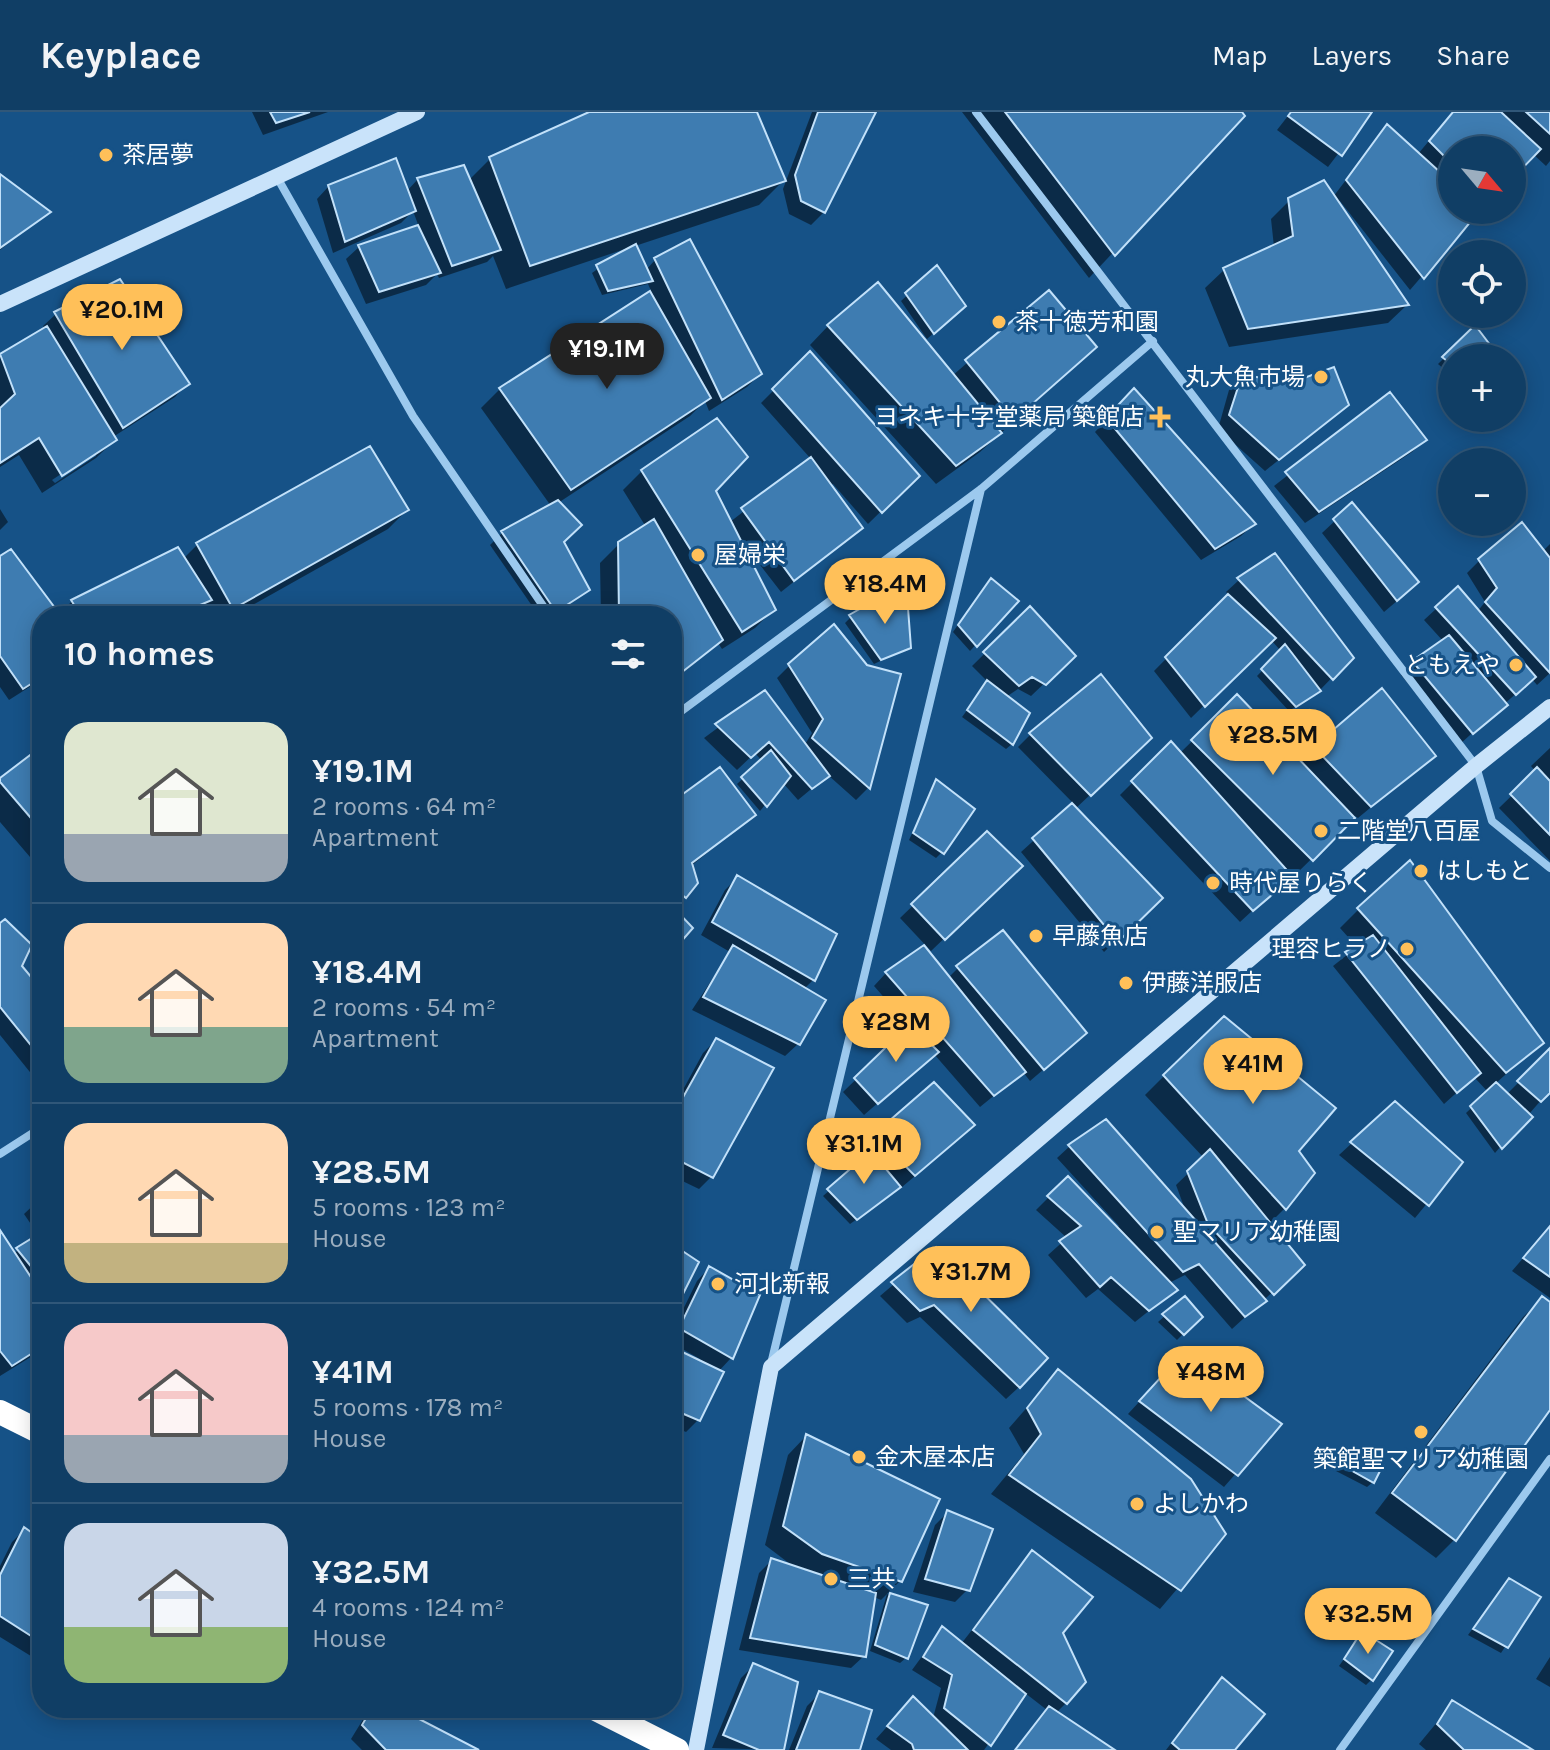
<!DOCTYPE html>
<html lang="en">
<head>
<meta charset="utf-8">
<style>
  :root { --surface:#103e65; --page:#19456b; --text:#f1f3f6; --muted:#9caebf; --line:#305779; --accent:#ffc059 }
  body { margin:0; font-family:Karla,"Noto Sans JP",sans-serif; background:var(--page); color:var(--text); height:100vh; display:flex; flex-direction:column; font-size:30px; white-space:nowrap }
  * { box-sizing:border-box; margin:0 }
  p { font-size:26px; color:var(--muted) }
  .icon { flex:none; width:44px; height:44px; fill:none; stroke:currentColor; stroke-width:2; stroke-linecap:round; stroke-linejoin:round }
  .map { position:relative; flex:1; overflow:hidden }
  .drawer { position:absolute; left:32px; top:494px; width:650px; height:1112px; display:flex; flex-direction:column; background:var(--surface); border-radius:32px; box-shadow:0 4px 20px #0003,0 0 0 2px var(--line) }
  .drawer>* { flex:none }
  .needle { width:52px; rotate:119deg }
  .tools { position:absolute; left:1438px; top:24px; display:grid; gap:16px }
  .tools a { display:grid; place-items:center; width:88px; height:88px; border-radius:50%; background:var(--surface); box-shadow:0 4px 20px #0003,0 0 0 2px var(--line); font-size:40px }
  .price { position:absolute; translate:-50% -68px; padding:0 18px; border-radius:28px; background:var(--accent); color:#111; font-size:26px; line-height:52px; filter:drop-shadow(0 2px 4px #0008) }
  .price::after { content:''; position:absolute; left:50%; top:48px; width:24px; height:18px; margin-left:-12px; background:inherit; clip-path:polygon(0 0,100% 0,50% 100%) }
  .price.selected { background:#222; color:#fff }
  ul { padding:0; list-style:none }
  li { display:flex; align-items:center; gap:24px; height:200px; padding:0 32px }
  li+li { border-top:2px solid var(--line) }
  li span { display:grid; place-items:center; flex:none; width:224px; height:160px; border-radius:24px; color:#555 }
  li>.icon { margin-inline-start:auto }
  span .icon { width:96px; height:96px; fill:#fffc; stroke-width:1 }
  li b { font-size:34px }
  h2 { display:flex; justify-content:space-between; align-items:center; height:96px; padding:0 32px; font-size:34px }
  header { display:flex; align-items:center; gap:48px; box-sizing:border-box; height:112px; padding:0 40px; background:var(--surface); border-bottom:2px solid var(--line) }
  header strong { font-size:38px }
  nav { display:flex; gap:44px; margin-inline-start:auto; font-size:28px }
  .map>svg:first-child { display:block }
  .shadow { fill:#0007; fill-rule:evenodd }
  .building { fill:#3e7cb1; stroke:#c2e1fa; stroke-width:2 }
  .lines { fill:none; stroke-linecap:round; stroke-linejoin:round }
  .street { stroke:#9cc9ee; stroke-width:8 }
  .secondary { stroke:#c9e3fa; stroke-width:16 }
  .highway { stroke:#fff; stroke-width:24 }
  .poi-dot { fill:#ffc059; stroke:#165287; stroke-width:3 }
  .labels { text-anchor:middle; stroke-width:6; stroke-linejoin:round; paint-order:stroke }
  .poi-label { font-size:24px; fill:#fff; stroke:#165287; text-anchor:start }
</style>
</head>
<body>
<header>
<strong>Keyplace</strong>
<nav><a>Map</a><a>Layers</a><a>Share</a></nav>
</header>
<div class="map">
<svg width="1550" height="1638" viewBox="0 0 1550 1638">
  <rect width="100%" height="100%" fill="#165287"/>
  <path class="shadow" d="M252,0H328L263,23Z
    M593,0H755L783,69L759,93L635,134L646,158L655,148L689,130L760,262L747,275L709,299L705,289L690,304L558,391L562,430L588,478L554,504H539L490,433L502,421L551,394L481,296L500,277L652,181L648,172L602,183L592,161L625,137L506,177L493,144L487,150L439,166L437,162L426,173L366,192L346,147L359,135L419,115L413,99L401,111L333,141L317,87L329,74L406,80L418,67L468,69L490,47Z
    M812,0H874L824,100L811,113L789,102L783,77Z
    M962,0H1239L1242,4L1089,166Z
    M1291,0H1370L1328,55L1277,18Z
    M1453,0H1550V49L1546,54L1533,42L1512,64V38H1452V98H1479L1410,178L1340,89L1337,91L1407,193L1388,211L1229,235L1205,176L1224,158L1274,135L1271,107L1290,88L1333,85L1387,14L1418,42Z
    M0,64L47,100L0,138Z
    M937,156L957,200L927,227L901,189Z
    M1049,180L1082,248L980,340L936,372L810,233L828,214L952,264Z
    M56,202L187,272L175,285L113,325L115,328L96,346L42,381L19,343L0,355V244L45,217L43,214ZM96,339V344L55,371L52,368Z
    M1475,216L1497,246H1452V264L1438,252Z
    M810,242L917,364L868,412L833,372L830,374L861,416L781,480L736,422L774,497L755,516L722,537L718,531L672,570V504H601L600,451L620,431L646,415L623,378L642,359L716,308L714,378L730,410L811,347L761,291Z
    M1242,265L1347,293L1265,359L1218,317L1229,278Z
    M1390,283L1425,328L1412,340L1305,411L1274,374Z
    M1122,291L1254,412L1241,424L1201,448L1095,320Z
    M1352,393L1404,483L1384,500L1322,421Z
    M0,397L8,410L0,418Z
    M407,398L388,417L233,504H208L203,495L187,504H42V567L9,588L0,575V446L58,504L72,489L183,447L198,432Z
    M1550,432V561L1537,573L1532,567L1459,633L1401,563L1443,529L1424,508L1437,496L1477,500L1485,490L1467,461L1479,449L1542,440Z
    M1274,443L1351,546L1319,579L1289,599L1257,564L1281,539L1271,528L1191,606L1154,559L1229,483L1226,480L1239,468Z
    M985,474L1016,489L970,539L953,520Z
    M1030,497L1073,544L1031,584L1018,577L1006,585L1012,632L1006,637L962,605L988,570L972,554Z
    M851,505L909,535L874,552L845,511Z
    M789,554L866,555L899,563L868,676L856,688L828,663L798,688L783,671L760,699L737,672L762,649L755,641L737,658L704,626L765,581L804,634L812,621L777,566Z
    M1237,585L1277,627L1309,601L1334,620L1433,644L1358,706L1355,704L1292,766L1290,764L1240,810L1120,683L1171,632L1180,641Z
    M1031,622L1137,639L1075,697L1160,786L1104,840L1021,740L1074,692L1018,635Z
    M42,636V759L0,710V668Z
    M1550,636V749L1499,696L1536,660L1531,654Z
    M936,670L942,740L936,746L909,728Z
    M672,693L754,703L691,754L684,784L672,796Z
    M987,722L1020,754L931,839L900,806Z
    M737,766L834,823L813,868L804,877L798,932L785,944L692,898L730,840L701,823L725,778Z
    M1359,797L1541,931L1495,972L1506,983L1550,939V978L1495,1041L1466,1001L1488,980L1474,965L1444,992L1333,854L1357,835L1340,816Z
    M0,813L19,854L42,881V975L0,923Z
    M958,856L1072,933L1030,969L1023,960L980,995L934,942L864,1003L843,980L910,915L874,874L886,861L948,866Z
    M716,928L711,1065L699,1077L672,1064V998L703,941Z
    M1164,964L1297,1039L1285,1096L1269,1112L1302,1153L1232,1217L1185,1163L1169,1171L1175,1178L1135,1210L1098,1177L1086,1186L1048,1143L1067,1126L1036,1098L1067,1067L1116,1117L1119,1114L1057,1046L1070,1034L1186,1100L1176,1073L1204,1046L1145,983Z
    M934,973L960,1026L902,1075L850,1112L823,1084L870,1043L863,1036Z
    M1352,1031L1461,1050L1415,1106L1339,1043Z
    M42,1085V1238L0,1264V1122L13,1142L39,1124L24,1102Z
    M1550,1115V1186L1512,1159Z
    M935,1137L1019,1275L1006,1287L920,1205L907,1211L880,1184Z
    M709,1156L731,1246L718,1260L698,1308L686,1320L672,1314V1238L698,1250L700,1247L672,1231V1220L697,1169Z
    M1184,1187L1200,1205L1177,1228L1158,1210Z
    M1542,1187L1550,1193V1295L1455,1427L1436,1446L1375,1401L1523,1205Z
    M1171,1255L1279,1312L1224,1375L1128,1302Z
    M1058,1260L1224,1422L1160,1497L991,1382L1024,1342L1009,1316Z
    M806,1324L900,1469L881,1488L874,1485L864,1544L851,1556L739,1538L759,1461L772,1448L794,1455L765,1433L788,1343Z
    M1344,1344L1373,1370L1367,1375L1334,1358Z
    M948,1400L968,1477L955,1490L913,1480L935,1413Z
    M24,1418L42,1430V1546L39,1549L0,1525V1454L12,1430Z
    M1032,1441L1060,1521L1066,1591L1056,1601L1111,1638H1014L1047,1598L1025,1581L984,1638H891L876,1627L901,1599L933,1606L941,1576L912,1558L942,1517L961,1532Z
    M1503,1475L1538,1486L1501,1541L1468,1523Z
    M887,1482L925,1495L906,1546L900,1551L870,1539Z
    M1362,1522L1372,1567L1366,1573L1339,1554Z
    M1550,1545V1575L1536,1567Z
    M754,1553L782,1638L712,1636L741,1566Z
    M1222,1568L1233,1638H1166L1210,1580Z
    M820,1581L858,1638H789L807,1594Z
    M1453,1591L1529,1638H1426L1419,1632Z
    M370,1596H393L475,1638H362L351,1627Z"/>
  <path class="building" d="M270,0H310L276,11Z
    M589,0H757L786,69L530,154L489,45Z
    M818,0H876L825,101L801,89L795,63Z
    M1005,0H1242L1245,4L1115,144Z
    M1291,0H1372L1342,44L1288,4Z
    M1453,0H1501L1541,37L1512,67V38H1452V52L1429,29Z
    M1526,0H1550V22Z
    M1387,12L1452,71V98H1480L1424,167L1346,68Z
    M396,46L416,99L345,130L328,73Z
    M464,53L501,138L452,154L417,66Z
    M0,62L51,100L0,136Z
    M1324,68L1409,193L1248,217L1223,156L1293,124L1288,86Z
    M418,113L441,161L379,180L358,133Z
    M690,127L762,262L722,288L654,146Z
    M636,132L653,169L608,179L596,153Z
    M937,153L966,194L934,222L905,181Z
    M120,167L190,272L123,316L54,200Z
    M878,170L1002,321L956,354L827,213Z
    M1049,178L1097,235L1014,308L965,248Z
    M650,179L711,286L571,378L499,276Z
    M1475,213L1500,246H1452V253L1442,245Z
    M47,214L117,328L62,364L39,326L0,351V296L15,282L0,242Z
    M810,239L920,364L882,401L772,277Z
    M1334,255L1349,293L1279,348L1229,303L1242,263L1293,270Z
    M1134,276L1256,412L1215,437L1106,306Z
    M1390,280L1427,328L1319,400L1285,360Z
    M717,306L748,345L716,379L776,498L742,520L641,358Z
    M370,334L409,398L233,497L196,431Z
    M811,345L863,416L794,469L741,396Z
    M558,388L582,413L564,430L590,478L556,500L501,419Z
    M1352,390L1419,470L1397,489L1333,407Z
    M654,407L723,528L672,568V504H619L618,430Z
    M1522,410L1550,446V561L1485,490L1497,476L1478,447Z
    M178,435L212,488L174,504H81L71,488Z
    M11,437L61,504H42V565L23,577L0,544V444Z
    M1275,441L1354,546L1333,568L1237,466Z
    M991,466L1019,489L977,535L958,513Z
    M1458,474L1536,565L1516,583L1435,495Z
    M890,480L908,496L911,536L881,548L849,503Z
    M1228,482L1276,526L1205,595L1165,545Z
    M1030,494L1076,544L1046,573L1032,565L1019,574L983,540Z
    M834,512L867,553L901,562L870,677L812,626L823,607L788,552Z
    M1449,523L1508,593L1473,622L1412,549Z
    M1285,532L1321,579L1296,595L1261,557Z
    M1101,562L1152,626L1091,684L1029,621Z
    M987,568L1030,601L1013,633L967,598Z
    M1382,576L1436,644L1371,695L1291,611L1309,598L1333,618Z
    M765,578L830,664L812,677L769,630L751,646L715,612Z
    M1237,582L1355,706L1313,749L1191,628Z
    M1171,629L1293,765L1253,799L1131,669Z
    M42,634V719L0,670V666Z
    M771,638L791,664L767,695L741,665Z
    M720,655L756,703L692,751L698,771L686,786L672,775V690Z
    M1537,655L1550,669V723L1510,682Z
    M936,667L975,697L944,742L913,721Z
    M1072,691L1163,786L1118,830L1032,726Z
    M987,719L1023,754L945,828L911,792Z
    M1410,748L1544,931L1506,961L1357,796Z
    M737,763L837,822L815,869L712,810Z
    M672,794L693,816L672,840Z
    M5,807L32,833L22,854L42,878V947L0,895V811Z
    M1003,818L1087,921L1044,958L956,854Z
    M1373,823L1481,961L1457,981L1345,840Z
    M733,833L826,888L800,933L703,885Z
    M924,833L1026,960L994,984L885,860Z
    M1224,904L1336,996L1299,1039L1315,1061L1286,1098L1163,963Z
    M910,912L939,940L878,992L854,966Z
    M716,926L774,956L713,1066L672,1045V1005Z
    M1550,936V981L1541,990L1517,969Z
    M934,970L975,1013L915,1064L874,1022Z
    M1496,970L1533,1005L1502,1037L1470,994Z
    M1395,989L1463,1050L1429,1094L1350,1030Z
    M1106,1007L1267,1189L1245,1205L1199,1152L1183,1160L1068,1033Z
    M1210,1037L1305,1153L1274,1183L1208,1112L1187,1059Z
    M871,1039L901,1075L857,1108L827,1077Z
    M1068,1064L1178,1178L1149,1199L1111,1165L1100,1175L1059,1129L1081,1114L1047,1084Z
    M1550,1114V1165L1523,1146Z
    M0,1118L42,1182V1235L12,1254L0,1239Z
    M42,1120V1168L16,1136Z
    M672,1132L699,1150L678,1192L672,1189Z
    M936,1135L1048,1246L1020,1276L934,1193L920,1199L891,1170Z
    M709,1154L760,1183L733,1247L679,1216Z
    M1185,1184L1203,1205L1184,1223L1162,1202Z
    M1542,1184L1550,1190V1298L1456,1429L1392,1381Z
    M672,1235L724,1260L700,1309L672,1297Z
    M1184,1240L1282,1312L1238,1364L1139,1289Z
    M1058,1257L1191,1367L1226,1422L1181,1479L1009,1363L1041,1322L1027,1296Z
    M806,1322L940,1387L902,1470L822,1442L783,1414Z
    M1349,1336L1383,1353L1374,1371L1338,1351Z
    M947,1398L993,1417L970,1479L925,1467Z
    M24,1415L42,1428V1531L0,1504V1463Z
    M1032,1438L1093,1485L1063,1521L1086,1570L1067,1592L973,1518Z
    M771,1446L876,1481L866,1545L750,1526Z
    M1509,1466L1541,1485L1508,1536L1473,1517Z
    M890,1481L928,1493L908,1547L875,1533Z
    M942,1514L1026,1582L991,1634L944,1596L952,1563L923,1545Z
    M1362,1519L1393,1539L1373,1569L1344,1547Z
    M753,1551L798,1570L784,1638H759L723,1623Z
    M1222,1565L1265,1602L1235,1638H1180L1172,1631Z
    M819,1579L872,1598L860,1638H796Z
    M913,1584L968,1638H914L912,1632L887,1614Z
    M1452,1588L1533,1638H1464L1437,1612Z
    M1049,1594L1115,1638H1015Z
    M372,1596H398L479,1638H386L362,1613Z"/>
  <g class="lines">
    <path class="street" d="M976,0L1476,654L1492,709L1550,756
      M278,67L413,304L550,504
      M672,606L981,377L1153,229
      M0,1042L42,1015
      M771,1252L981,377
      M1340,1638L1550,1347"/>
    <path class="secondary" d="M0,192L417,0
      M696,1638L771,1255L1476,654L1550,595"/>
    <path class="highway" d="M0,1300L42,1321
      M594,1596L677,1638"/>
  </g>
  <g class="poi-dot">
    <circle cx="106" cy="43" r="8"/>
    <circle cx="999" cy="210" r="8"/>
    <circle cx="1321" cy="265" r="8"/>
    <path d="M1156 293h8v8h8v8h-8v8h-8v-8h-8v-8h8z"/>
    <circle cx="698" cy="443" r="8"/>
    <circle cx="1516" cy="553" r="8"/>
    <circle cx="1321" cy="719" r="8"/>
    <circle cx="1421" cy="759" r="8"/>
    <circle cx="1213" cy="771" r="8"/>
    <circle cx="1036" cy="824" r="8"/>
    <circle cx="1407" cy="837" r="8"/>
    <circle cx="1126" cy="871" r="8"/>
    <circle cx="1157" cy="1120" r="8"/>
    <circle cx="718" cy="1172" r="8"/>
    <circle cx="1421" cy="1320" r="8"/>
    <circle cx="859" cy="1345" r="8"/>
    <circle cx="1137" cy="1392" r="8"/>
    <circle cx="831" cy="1467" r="8"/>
  </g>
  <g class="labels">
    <g class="poi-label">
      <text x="122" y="51">茶居夢</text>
      <text x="1015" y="218">茶十徳芳和園</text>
      <text x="1305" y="273" text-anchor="end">丸大魚市場</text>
      <text x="1144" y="313" text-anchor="end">ヨネキ十字堂薬局 築館店</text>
      <text x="714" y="451">屋婦栄</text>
      <text x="1500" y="561" text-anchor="end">ともえや</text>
      <text x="1337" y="727">二階堂八百屋</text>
      <text x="1437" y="767">はしもと</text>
      <text x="1229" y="779">時代屋りらく</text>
      <text x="1052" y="832">早藤魚店</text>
      <text x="1391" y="845" text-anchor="end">理容ヒラノ</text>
      <text x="1142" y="879">伊藤洋服店</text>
      <text x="1173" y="1128">聖マリア幼稚園</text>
      <text x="734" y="1180">河北新報</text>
      <text x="875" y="1353">金木屋本店</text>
      <text x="1421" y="1355" text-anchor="middle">築館聖マリア幼稚園</text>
      <text x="1153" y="1400">よしかわ</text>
      <text x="847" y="1475">三共</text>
    </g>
  </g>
</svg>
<div class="tools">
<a><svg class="needle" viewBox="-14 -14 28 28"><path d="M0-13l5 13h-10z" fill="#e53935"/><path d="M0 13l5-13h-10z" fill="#9caebf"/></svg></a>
<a><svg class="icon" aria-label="locate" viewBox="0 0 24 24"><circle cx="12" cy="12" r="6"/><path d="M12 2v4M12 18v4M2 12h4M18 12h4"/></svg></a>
<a>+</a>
<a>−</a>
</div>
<b class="price" style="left:122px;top:240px">¥20.1M</b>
<b class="price selected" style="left:607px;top:279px">¥19.1M</b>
<b class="price" style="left:885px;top:514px">¥18.4M</b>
<b class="price" style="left:1273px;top:665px">¥28.5M</b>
<b class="price" style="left:896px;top:952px">¥28M</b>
<b class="price" style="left:1253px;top:994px">¥41M</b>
<b class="price" style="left:864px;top:1074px">¥31.1M</b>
<b class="price" style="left:971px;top:1202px">¥31.7M</b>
<b class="price" style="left:1211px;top:1302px">¥48M</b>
<b class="price" style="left:1368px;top:1544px">¥32.5M</b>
<section class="drawer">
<h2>10 homes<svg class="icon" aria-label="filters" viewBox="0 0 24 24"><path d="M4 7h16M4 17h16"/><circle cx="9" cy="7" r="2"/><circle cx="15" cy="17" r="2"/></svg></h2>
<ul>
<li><span style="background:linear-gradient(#dfe7d0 70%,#9aa5b1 0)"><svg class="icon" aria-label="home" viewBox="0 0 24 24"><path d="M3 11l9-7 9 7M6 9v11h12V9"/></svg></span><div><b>¥19.1M</b><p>2 rooms · 64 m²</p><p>Apartment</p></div></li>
<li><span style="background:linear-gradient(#ffd9b3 65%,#7fa58c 0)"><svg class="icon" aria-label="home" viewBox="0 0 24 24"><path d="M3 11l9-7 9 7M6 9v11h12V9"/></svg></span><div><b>¥18.4M</b><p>2 rooms · 54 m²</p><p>Apartment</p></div></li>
<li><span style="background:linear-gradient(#ffd9b3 75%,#c2b280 0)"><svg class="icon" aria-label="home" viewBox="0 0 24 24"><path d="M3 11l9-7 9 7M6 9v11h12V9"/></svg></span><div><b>¥28.5M</b><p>5 rooms · 123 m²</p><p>House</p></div></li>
<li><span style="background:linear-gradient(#f6c9c9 70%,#9aa5b1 0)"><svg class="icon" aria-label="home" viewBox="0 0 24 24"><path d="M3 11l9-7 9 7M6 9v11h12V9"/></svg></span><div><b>¥41M</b><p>5 rooms · 178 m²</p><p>House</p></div></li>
<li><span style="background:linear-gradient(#c9d6e8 65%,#8fb573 0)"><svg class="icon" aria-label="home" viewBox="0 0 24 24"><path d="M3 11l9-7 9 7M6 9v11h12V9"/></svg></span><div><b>¥32.5M</b><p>4 rooms · 124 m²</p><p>House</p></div></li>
</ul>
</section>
</div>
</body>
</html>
